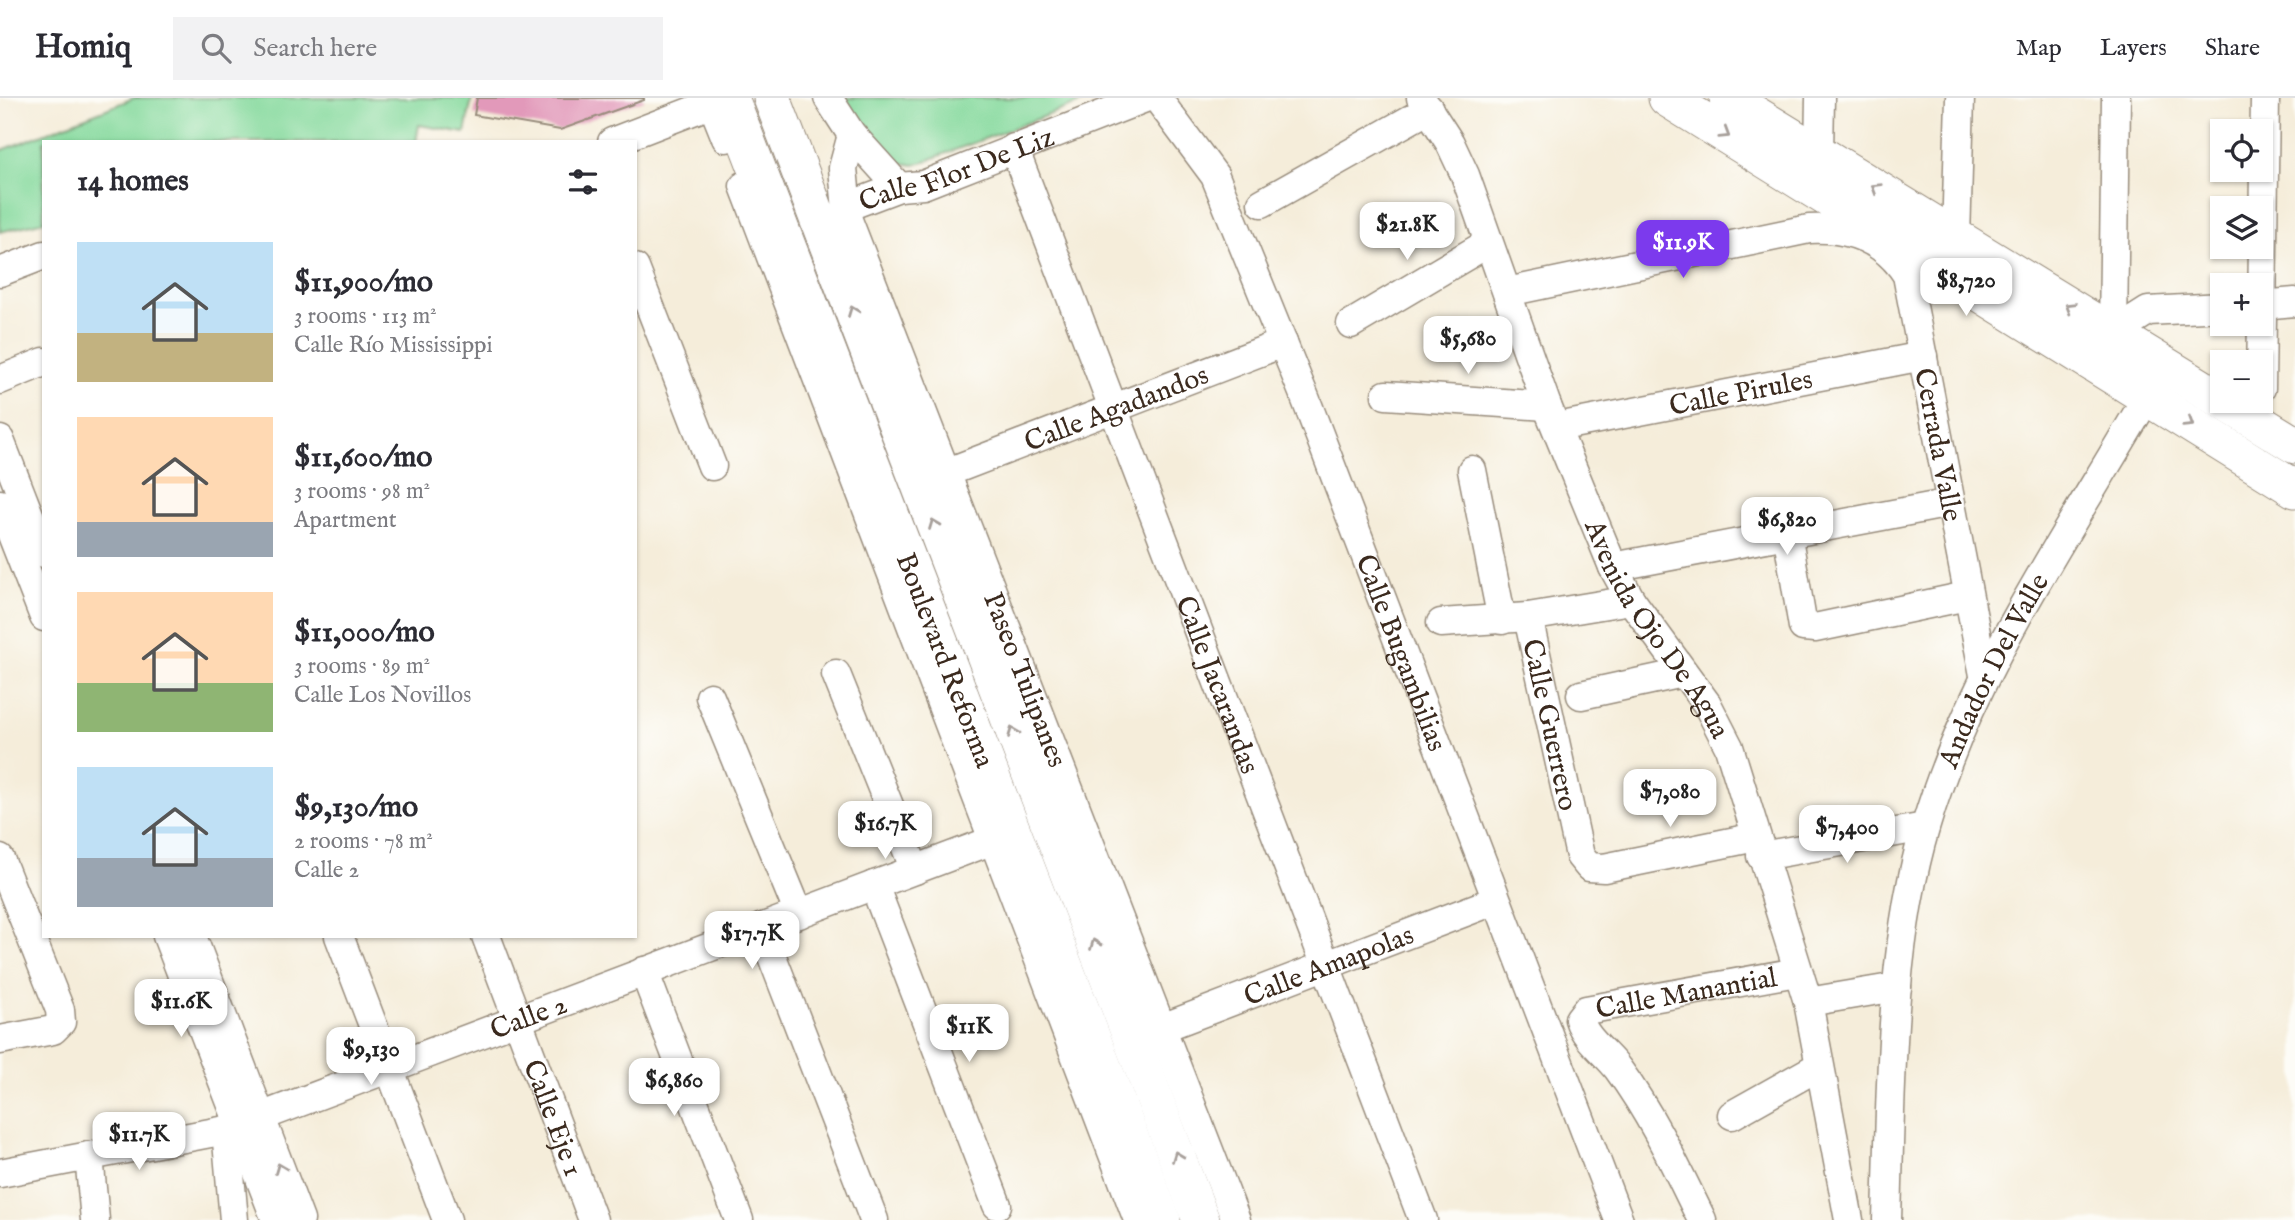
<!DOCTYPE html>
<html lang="en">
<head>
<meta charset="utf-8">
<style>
  :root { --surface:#fff; --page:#f2f2f3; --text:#2b2b33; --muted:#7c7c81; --line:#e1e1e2; --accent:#7c3aed }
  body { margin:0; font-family:"IM FELL English",serif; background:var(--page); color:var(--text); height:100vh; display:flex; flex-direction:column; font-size:26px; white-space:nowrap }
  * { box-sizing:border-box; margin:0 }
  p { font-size:23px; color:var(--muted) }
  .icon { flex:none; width:38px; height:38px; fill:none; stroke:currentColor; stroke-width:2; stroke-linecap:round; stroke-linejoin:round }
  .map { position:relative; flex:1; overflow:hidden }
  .panel { position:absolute; left:42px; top:42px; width:595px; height:798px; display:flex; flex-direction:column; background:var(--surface); border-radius:0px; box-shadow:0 2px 5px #0004 }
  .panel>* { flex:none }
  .controls { position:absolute; left:2210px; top:21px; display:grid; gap:14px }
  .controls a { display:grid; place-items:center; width:63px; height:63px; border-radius:0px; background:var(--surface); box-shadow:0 2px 5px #0004; font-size:35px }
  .price { position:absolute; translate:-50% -60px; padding:0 16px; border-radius:14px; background:#fff; color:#222; font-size:23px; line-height:46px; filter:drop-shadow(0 2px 4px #0008) }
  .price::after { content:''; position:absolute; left:50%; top:42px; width:21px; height:16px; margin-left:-10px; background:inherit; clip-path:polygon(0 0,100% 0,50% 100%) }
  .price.selected { background:var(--accent); color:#fff }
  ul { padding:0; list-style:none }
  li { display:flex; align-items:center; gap:21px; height:175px; padding:0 35px }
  li span { display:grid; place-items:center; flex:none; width:196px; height:140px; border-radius:0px; color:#555 }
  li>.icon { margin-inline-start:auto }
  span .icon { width:84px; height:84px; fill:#fffc; stroke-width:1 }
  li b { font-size:30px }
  h2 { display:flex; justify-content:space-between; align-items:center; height:84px; padding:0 35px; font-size:30px }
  header { display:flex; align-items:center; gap:42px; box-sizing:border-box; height:98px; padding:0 35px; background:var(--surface); border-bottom:2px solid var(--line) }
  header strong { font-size:33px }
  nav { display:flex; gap:38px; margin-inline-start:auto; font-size:24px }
  .search { width:490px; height:63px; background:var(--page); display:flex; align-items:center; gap:18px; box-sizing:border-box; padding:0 24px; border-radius:0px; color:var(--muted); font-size:26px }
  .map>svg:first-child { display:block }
  .green { fill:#84d99c; stroke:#60825d; stroke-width:2 }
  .building { fill:#e299ba }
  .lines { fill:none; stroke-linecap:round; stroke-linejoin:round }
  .minor-casing { stroke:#988c7c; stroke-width:31 }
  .major-casing { stroke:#988c7c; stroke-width:39 }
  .minor { stroke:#fff; stroke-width:28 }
  .major { stroke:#fff; stroke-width:37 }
  .oneway { stroke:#a79f9a }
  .labels { text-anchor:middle; stroke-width:6; stroke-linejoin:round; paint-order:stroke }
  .street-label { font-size:28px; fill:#3b2a1e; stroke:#fdfcf7 }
</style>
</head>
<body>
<header>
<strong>Homiq</strong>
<div class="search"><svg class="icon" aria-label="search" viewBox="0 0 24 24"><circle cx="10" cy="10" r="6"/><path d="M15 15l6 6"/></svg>Search here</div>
<nav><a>Map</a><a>Layers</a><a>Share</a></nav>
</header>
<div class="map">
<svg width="2295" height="1122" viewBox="0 0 2295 1122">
  <rect width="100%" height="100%" fill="#fdfcf7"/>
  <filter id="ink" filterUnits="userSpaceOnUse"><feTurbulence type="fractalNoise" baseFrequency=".0143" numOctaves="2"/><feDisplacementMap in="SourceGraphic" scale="14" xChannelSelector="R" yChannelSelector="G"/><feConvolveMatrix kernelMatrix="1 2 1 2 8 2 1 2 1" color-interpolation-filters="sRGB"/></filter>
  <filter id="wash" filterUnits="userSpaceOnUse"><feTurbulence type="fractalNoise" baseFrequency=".00686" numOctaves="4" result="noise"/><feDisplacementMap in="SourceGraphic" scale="28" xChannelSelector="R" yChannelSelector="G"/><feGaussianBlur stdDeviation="1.57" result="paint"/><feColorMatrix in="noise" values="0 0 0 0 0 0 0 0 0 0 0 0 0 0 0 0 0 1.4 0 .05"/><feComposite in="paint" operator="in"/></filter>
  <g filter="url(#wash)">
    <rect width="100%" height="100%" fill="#f5edda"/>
    <path class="green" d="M134,0H472L465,35L419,27L416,44H44V123L0,134V53Z
      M843,0H1093L915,67L895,64L863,30Z"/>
    <g id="blocks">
      <path class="building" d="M477,0H644V2L560,32L474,17Z"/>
    </g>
  </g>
  <g filter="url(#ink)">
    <use href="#blocks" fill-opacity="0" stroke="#988c7c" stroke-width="2"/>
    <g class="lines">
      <defs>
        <g id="minor">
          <path d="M710,0L726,40"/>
          <path d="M828,0L852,37L899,89"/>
          <path id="s1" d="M1157,0L1215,78L1306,302L1619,1122"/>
          <path id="s2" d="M1421,0L1450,45L1465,77L1547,308L1613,469L1631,502L1707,606L1729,649L1808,904L1849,1122"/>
          <path id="s3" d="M852,37L843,70L848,122L1236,1122"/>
          <path d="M612,44L726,0"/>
          <path id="s4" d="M1014,50L1423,1122"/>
          <path d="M1819,55L1820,0"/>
          <path d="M744,88L1138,1122"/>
          <path d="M1262,105L1429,11"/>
          <path id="s5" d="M846,109L899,89L923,87L1145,0"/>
          <path d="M1956,140L1960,0"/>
          <path d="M635,170L712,368"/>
          <path d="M0,174L44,157"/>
          <path id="s6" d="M1507,194L1809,131C1850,129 1885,142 1907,177L1984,577"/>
          <path d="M2261,207L2295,204"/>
          <path d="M1351,226L1488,145"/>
          <path d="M2113,236L2116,0"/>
          <path d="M2101,243L2148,213L2222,209"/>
          <path d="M0,282L44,264"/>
          <path d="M2261,290L2265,0"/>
          <path d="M1386,297L1547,308"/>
          <path id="s7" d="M1557,329L1923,258"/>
          <path d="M0,342L44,455"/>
          <path d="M1472,372L1502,522"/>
          <path id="s8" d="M948,374L1283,245"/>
          <path d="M0,406L44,519"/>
          <path d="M1787,434L1803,529L1815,530L1967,498"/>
          <path d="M1613,469L1951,405"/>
          <path id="s9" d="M1528,519L1580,758L1589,769L1604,770L1756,739"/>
          <path d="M1441,525L1528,519L1631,502"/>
          <path d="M836,576L915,772"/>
          <path d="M1581,597L1683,575"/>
          <path d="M710,599L799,816"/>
          <path d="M1761,758L1925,729"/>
          <path d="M0,761L60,912L61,924L53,932L0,942"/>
          <path d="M874,787L997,1107"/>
          <path d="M761,830L874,1122"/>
          <path d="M167,838L276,1122"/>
          <path d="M192,838L300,1122"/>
          <path d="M339,838L447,1122"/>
          <path id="s10" d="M486,838L593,1122"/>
          <path d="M644,873L739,1122"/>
          <path d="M1808,904L1897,889"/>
          <path id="s11" d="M1162,930L1494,803"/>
          <path d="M1732,1017L1819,968"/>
          <path d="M226,1032L234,1122"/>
          <path d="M89,1058L95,1122"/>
          <path id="s12" d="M0,1075L226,1032L1012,735"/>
          <path id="s13" d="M1702,1122C1677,1071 1652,1017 1618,971C1606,955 1585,941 1579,921L1586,912L1797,874"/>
          <path id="s14" d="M1887,1122C1891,995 1889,849 1926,727C1972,572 2067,437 2147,299"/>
        </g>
        <g id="major">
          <path id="s15" d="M730,0L1162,1122"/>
          <path d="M772,0L1201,1122"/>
          <path d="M1667,0L2295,391"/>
          <path d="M1728,0L2295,347"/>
        </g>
      </defs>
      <use href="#minor" class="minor-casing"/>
      <use href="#major" class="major-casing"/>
      <use href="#minor" class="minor"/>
      <use href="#major" class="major"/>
    </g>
    <defs><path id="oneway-chevron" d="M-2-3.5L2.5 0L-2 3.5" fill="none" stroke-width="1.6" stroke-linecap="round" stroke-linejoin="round" transform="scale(1.75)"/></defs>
    <g class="oneway">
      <use href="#oneway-chevron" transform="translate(1725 36) rotate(32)"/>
      <use href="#oneway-chevron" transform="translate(1876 90) rotate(-148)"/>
      <use href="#oneway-chevron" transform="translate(2070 209) rotate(-149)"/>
      <use href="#oneway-chevron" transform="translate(853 213) rotate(-111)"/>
      <use href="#oneway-chevron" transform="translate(2189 325) rotate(32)"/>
      <use href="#oneway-chevron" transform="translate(934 426) rotate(-111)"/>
      <use href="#oneway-chevron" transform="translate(1013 634) rotate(-111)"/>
      <use href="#oneway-chevron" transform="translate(1095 846) rotate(-111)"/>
      <use href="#oneway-chevron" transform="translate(1177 1058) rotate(-111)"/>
      <use href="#oneway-chevron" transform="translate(280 1070) rotate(-111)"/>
    </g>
  </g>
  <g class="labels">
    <g class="street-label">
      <text dy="10" stroke="none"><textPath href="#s5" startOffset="117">Calle Flor De Liz</textPath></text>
      <text dy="10" stroke="none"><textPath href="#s7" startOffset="187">Calle Pirules</textPath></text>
      <text dy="10" stroke="none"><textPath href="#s8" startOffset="180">Calle Agadandos</textPath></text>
      <text dy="10" stroke="none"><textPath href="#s6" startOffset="595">Cerrada Valle</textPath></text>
      <text dy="10" stroke="none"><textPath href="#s2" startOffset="584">Avenida Ojo De Agua</textPath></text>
      <text dy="10" stroke="none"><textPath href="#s1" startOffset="609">Calle Bugambilias</textPath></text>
      <text dy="10" stroke="none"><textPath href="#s15" startOffset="602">Boulevard Reforma</textPath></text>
      <text dy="10" stroke="none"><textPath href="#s14" startOffset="567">Andador Del Valle</textPath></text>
      <text dy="10" stroke="none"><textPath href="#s3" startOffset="579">Paseo Tulipanes</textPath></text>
      <text dy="10" stroke="none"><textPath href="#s4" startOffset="574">Calle Jacarandas</textPath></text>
      <text dy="10" stroke="none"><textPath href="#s9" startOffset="110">Calle Guerrero</textPath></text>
      <text dy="10" stroke="none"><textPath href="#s11" startOffset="178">Calle Amapolas</textPath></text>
      <text dy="10" stroke="none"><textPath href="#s13" startOffset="350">Calle Manantial</textPath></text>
      <text dy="10" stroke="none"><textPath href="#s12" startOffset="553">Calle 2</textPath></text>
      <text dy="10" stroke="none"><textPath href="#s10" startOffset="194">Calle Eje 1</textPath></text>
    </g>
  </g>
</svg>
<div class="controls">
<a><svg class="icon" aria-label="locate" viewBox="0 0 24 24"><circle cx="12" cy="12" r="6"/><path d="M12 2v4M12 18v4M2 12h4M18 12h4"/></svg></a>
<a><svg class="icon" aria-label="layers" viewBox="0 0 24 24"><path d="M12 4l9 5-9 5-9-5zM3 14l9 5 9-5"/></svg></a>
<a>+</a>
<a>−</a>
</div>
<b class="price" style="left:1407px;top:164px">$21.8K</b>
<b class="price selected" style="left:1683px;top:182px">$11.9K</b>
<b class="price" style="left:1966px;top:220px">$8,720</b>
<b class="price" style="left:1468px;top:278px">$5,680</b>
<b class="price" style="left:1787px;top:459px">$6,820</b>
<b class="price" style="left:1670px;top:731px">$7,080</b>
<b class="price" style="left:885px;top:763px">$16.7K</b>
<b class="price" style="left:1847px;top:767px">$7,400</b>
<b class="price" style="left:752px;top:873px">$17.7K</b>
<b class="price" style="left:181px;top:941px">$11.6K</b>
<b class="price" style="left:969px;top:966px">$11K</b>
<b class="price" style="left:371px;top:989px">$9,130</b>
<b class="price" style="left:674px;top:1020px">$6,860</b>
<b class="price" style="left:139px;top:1074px">$11.7K</b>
<section class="panel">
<h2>14 homes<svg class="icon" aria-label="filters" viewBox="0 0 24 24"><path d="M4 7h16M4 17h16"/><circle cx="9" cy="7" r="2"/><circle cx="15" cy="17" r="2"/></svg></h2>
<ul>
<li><span style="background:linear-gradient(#bfe0f5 65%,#c2b280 0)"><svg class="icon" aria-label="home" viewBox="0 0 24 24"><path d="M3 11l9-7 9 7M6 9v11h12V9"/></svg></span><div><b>$11,900/mo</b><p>3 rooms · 113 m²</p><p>Calle Río Mississippi</p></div></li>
<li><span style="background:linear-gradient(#ffd9b3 75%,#9aa5b1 0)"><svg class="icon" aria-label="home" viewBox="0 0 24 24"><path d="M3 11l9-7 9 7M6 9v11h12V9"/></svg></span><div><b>$11,600/mo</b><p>3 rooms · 98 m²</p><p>Apartment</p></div></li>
<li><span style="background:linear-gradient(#ffd9b3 65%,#8fb573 0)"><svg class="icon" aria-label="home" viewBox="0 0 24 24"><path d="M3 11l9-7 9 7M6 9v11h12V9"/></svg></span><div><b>$11,000/mo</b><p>3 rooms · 89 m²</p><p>Calle Los Novillos</p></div></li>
<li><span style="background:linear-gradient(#bfe0f5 65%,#9aa5b1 0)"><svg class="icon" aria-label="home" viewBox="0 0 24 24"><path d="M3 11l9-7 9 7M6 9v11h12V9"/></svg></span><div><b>$9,130/mo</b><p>2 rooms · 78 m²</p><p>Calle 2</p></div></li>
</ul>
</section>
</div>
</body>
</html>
